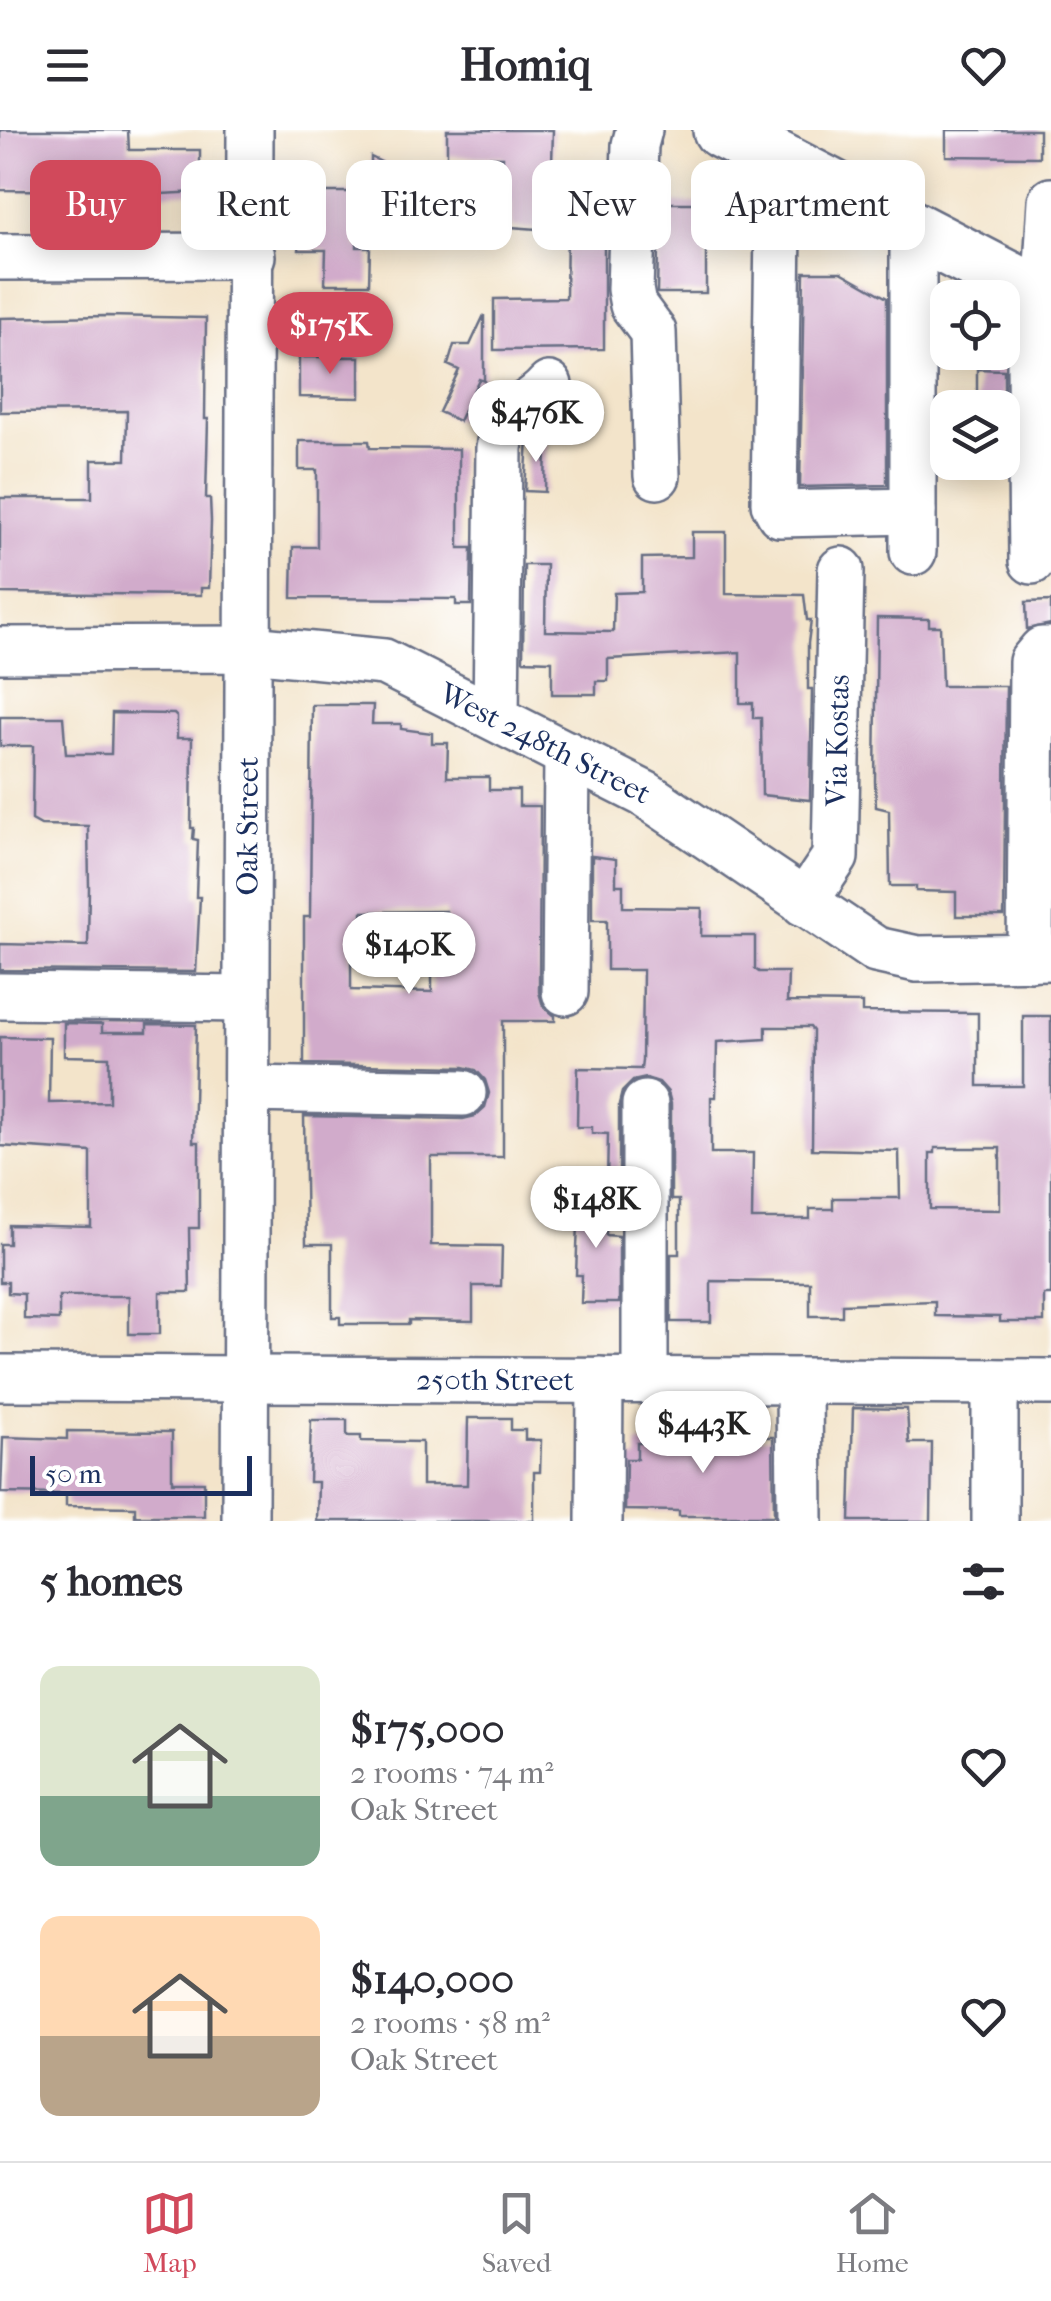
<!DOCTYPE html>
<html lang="en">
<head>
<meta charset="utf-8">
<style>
  :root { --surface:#fff; --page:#f7f7f7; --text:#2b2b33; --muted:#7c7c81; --line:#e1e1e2; --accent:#d1495b }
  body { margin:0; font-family:"IM FELL French Canon",serif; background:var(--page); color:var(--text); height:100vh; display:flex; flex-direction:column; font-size:38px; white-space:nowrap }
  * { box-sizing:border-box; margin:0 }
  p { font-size:32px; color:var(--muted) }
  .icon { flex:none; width:55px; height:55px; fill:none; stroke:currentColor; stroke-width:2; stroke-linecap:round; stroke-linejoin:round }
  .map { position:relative; height:1391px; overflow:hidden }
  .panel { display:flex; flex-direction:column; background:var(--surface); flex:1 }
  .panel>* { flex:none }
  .top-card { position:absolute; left:30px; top:30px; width:992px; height:90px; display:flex; gap:20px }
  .buttons { position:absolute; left:930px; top:150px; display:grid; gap:20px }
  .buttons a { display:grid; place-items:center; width:90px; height:90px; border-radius:20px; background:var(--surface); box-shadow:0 5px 25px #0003; font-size:50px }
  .scale { position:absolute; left:30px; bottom:25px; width:222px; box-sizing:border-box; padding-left:10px; border:5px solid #1b2f5e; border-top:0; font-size:28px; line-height:35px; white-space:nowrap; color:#1b2f5e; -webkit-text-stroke:8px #fff; paint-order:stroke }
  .price { position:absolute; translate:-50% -85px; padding:0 22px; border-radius:35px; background:#fff; color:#222; font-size:32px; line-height:65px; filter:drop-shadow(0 2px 5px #0008) }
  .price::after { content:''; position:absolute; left:50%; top:60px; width:30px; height:22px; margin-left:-15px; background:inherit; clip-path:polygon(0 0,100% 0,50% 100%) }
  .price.active { background:var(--accent); color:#fff }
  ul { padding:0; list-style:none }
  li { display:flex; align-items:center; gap:30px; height:250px; padding:0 40px }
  li span { display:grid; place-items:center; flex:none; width:280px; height:200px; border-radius:20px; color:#555 }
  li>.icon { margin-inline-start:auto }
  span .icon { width:120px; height:120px; fill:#fffc; stroke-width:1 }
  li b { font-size:42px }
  h2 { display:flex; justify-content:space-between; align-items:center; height:120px; padding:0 40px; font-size:42px }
  .tag { padding:0 35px; border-radius:20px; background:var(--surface); box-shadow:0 5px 25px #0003; font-size:35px; line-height:90px }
  .tag.active { background:var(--accent); color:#fff }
  header { display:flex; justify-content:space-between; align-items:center; height:130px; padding:0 40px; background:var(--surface); font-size:45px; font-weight:700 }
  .menu { display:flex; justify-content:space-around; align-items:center; height:140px; border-top:2px solid var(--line); background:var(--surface); font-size:28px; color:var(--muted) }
  .menu a { display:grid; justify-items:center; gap:5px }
  .menu .active { color:var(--accent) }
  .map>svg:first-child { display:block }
  .building { fill:#d1abcb; fill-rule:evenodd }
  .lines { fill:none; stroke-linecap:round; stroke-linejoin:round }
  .minor-casing { stroke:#676e84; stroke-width:50 }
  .major-casing { stroke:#676e84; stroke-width:60 }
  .minor { stroke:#fff; stroke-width:45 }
  .major { stroke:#fff; stroke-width:55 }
  .labels { text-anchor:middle; stroke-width:9; stroke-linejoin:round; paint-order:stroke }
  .street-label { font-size:30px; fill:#1b2f5e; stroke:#fff }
</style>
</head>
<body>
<header><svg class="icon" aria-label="menu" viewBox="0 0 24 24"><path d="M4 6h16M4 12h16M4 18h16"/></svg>Homiq<svg class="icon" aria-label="heart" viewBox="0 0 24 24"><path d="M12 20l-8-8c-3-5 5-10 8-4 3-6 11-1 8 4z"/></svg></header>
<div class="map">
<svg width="1051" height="1391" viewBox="0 0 1051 1391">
  <rect width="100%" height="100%" fill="#fff"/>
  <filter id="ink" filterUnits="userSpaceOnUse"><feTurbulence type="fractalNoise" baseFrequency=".01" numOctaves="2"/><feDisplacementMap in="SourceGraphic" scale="20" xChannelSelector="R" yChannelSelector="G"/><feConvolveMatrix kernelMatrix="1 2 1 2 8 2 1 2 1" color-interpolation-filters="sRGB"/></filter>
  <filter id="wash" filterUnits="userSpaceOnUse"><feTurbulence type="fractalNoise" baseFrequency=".0048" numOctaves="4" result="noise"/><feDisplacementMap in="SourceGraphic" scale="40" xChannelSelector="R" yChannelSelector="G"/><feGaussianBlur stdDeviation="2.25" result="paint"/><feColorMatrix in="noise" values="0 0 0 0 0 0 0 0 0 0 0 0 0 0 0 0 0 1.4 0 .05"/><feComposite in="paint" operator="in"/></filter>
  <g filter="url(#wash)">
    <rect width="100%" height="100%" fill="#f3e4ca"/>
    <g id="blocks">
      <path class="building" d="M0,0H128L129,20H200V62L161,64L157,59L113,57V61L0,60Z
        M447,0H553L550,100L511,97V72H502L503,27L447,26Z
        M946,0H1039V27L946,26Z
        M371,27L412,47L397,78L371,66Z
        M311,62H357V117H370L369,154H325L326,120H299L300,90L311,86Z
        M659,73H706V163H657Z
        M567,97H591V101H604V219L494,220V169L566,168Z
        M804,142H841L887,168V355L800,357Z
        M484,185V251L479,249L459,291L439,282L459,240L448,235L454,215H470Z
        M106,186L206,188L205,289H208L206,368H210L211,391L209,458H201V465L0,463V368H92V330H126L127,281L0,282V188Z
        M299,227H360V268L299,267Z
        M977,239L1004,240V278H977Z
        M528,308H546L545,362L525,361Z
        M299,311H369L370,318L459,319V418H472L471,475H456V469L292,468L293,417H317V340H299Z
        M692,402H726V464L804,465L807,490H811L808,513V559H812L810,670L762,665L761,588H753V573H740V522L608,529V551H596V564H552V531L523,530L524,435H546L545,501L613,502L614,463L642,462V428L692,427Z
        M1051,471V494L1027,499L1026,472Z
        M877,488L929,489V496H940L942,556H1006L1004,786H956V762L916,761V756H890L889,680L876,677L875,651Z
        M312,575H373L372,594H401V599L432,603V613H448L447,647H489V660H519V676H540L539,862L543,876L555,886V891H503V1027H431V1115L502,1116L501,1156H473V1191L409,1190V1194H340V1187H332V1114H306L304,986L463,989L475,986L485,977L489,963L485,950L476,940L464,937L304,934V787H310ZM446,781L445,831H432V862L351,860V812L352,804H362V782Z
        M112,583L174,584L177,587V608H192L191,698H194L193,709L198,710L196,767H200L196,842L0,840V814L88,816L89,757L88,696L41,695L32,690L33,616H0V587H63L66,624H111Z
        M592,726L616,729V755H623V777L702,778L701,806H755V839L759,842H788L787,872L862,873V882L978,883V956H1023V886H1051V1165H1044V1192H1000V1187L935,1186V1171L842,1174V1186H810V1152L711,1151V1192H671V1124H679V1070H671V974L668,962L659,952L646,948L633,951L622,962L619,974V1053H607L608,1004L592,1003V997H577L578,938L641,939L642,931L643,840H607V790H592ZM766,897H810L813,901L812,1019L899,1021L900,1068H833V1079H810V1089H752L753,1023H711V967H716L717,912L766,909ZM935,1018H1000V1080L930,1079V1023H935Z
        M64,893L102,894V902H147V894L196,895L193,1012H199V1098H189L190,1162H160V1204H129V1166H59V1190L24,1189V1164L8,1163V1152H0V1114H9V1095L91,1097V1022L0,1016V907L50,908L49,973L109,972V927L64,926Z
        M574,1063L606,1064V1105L619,1106V1173H581L582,1145H576L578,1093H574Z
        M853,1278L907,1279L909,1313H932L931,1391H850Z
        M468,1288H511V1300H525V1310H541L540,1342H534V1391H317L318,1352H309L311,1290H347V1306H361V1311L422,1312V1355H467Z
        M67,1301L172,1302V1352H204V1386H135V1377L66,1376V1364L1,1363L3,1307L67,1309Z
        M648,1307H773L774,1386H679V1381L625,1380L626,1329H637V1313H648Z"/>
    </g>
  </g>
  <g filter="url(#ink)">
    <use href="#blocks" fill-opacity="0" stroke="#676e84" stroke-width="2.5"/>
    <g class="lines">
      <defs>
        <g id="minor">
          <path d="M639,0L635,15L630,159L633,175L653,202L657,346"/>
          <path d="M779,30L774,373L780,384L913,381"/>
          <path d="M913,99V422"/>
          <path d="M0,127L252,126"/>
          <path d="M1032,431L1030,235L1045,168L1051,71"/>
          <path id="s1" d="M0,520L250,519L384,532L645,664L876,820L917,829L1051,827"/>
          <path d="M496,588L499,318C506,270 523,285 549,255"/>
          <path id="s2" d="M804,773L835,727L841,440"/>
          <path d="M1030,828L1032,532L1042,520H1051"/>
          <path d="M565,862L567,624"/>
          <path d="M0,866L247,869"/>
          <path d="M247,959L463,963"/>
          <path d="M645,974V1250"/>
          <path id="s3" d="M0,1248L1051,1252"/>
          <path d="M799,1251L800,1391"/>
          <path id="s4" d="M245,1391L250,0"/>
          <path d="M599,1391L600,1250"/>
          <path d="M995,1391V1252"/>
        </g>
        <path id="major" d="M721,0L1051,171"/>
      </defs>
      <use href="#minor" class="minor-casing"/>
      <use href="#major" class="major-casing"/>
      <use href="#minor" class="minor"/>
      <use href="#major" class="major"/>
    </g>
  </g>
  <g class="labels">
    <g class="street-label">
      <text dy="10" stroke="none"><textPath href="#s2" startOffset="172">Via Kostas</textPath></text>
      <text dy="10" stroke="none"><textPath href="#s1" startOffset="565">West 248th Street</textPath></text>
      <text dy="10" stroke="none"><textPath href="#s4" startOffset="695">Oak Street</textPath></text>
      <text dy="10" stroke="none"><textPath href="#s3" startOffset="495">250th Street</textPath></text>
    </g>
  </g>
</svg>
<div class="buttons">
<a><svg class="icon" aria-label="locate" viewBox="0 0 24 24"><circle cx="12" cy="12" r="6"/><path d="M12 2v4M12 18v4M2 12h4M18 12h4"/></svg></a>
<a><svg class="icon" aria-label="layers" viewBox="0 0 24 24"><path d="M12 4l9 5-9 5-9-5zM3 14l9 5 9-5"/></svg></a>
</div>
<div class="scale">50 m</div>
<b class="price active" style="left:330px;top:247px">$175K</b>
<b class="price" style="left:536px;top:335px">$476K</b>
<b class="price" style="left:409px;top:867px">$140K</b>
<b class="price" style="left:596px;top:1121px">$148K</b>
<b class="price" style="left:703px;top:1346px">$443K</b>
<div class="top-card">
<a class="tag active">Buy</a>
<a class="tag">Rent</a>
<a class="tag">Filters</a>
<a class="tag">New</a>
<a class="tag">Apartment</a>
</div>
</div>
<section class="panel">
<h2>5 homes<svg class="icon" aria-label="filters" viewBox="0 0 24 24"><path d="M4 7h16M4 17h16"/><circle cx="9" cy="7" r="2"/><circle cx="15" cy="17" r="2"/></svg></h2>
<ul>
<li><span style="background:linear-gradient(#dfe7d0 65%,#7fa58c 0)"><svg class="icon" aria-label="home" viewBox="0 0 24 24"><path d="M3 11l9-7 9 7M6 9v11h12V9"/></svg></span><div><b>$175,000</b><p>2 rooms · 74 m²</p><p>Oak Street</p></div><svg class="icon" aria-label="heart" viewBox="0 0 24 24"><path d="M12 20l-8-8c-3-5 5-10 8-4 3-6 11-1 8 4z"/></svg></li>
<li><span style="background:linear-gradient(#ffd9b3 60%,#b9a48a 0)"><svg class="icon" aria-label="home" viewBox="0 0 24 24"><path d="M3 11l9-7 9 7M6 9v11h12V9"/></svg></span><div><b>$140,000</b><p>2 rooms · 58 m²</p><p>Oak Street</p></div><svg class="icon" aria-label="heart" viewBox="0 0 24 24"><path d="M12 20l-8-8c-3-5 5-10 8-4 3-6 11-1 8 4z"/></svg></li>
</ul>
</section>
<nav class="menu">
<a class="active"><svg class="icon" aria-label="map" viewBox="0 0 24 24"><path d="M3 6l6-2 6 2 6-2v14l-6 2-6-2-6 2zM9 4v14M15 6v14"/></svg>Map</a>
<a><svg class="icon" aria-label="saved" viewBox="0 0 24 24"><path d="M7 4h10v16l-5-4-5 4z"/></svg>Saved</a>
<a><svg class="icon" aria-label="home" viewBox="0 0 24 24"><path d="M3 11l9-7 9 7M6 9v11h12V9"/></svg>Home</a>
</nav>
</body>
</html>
